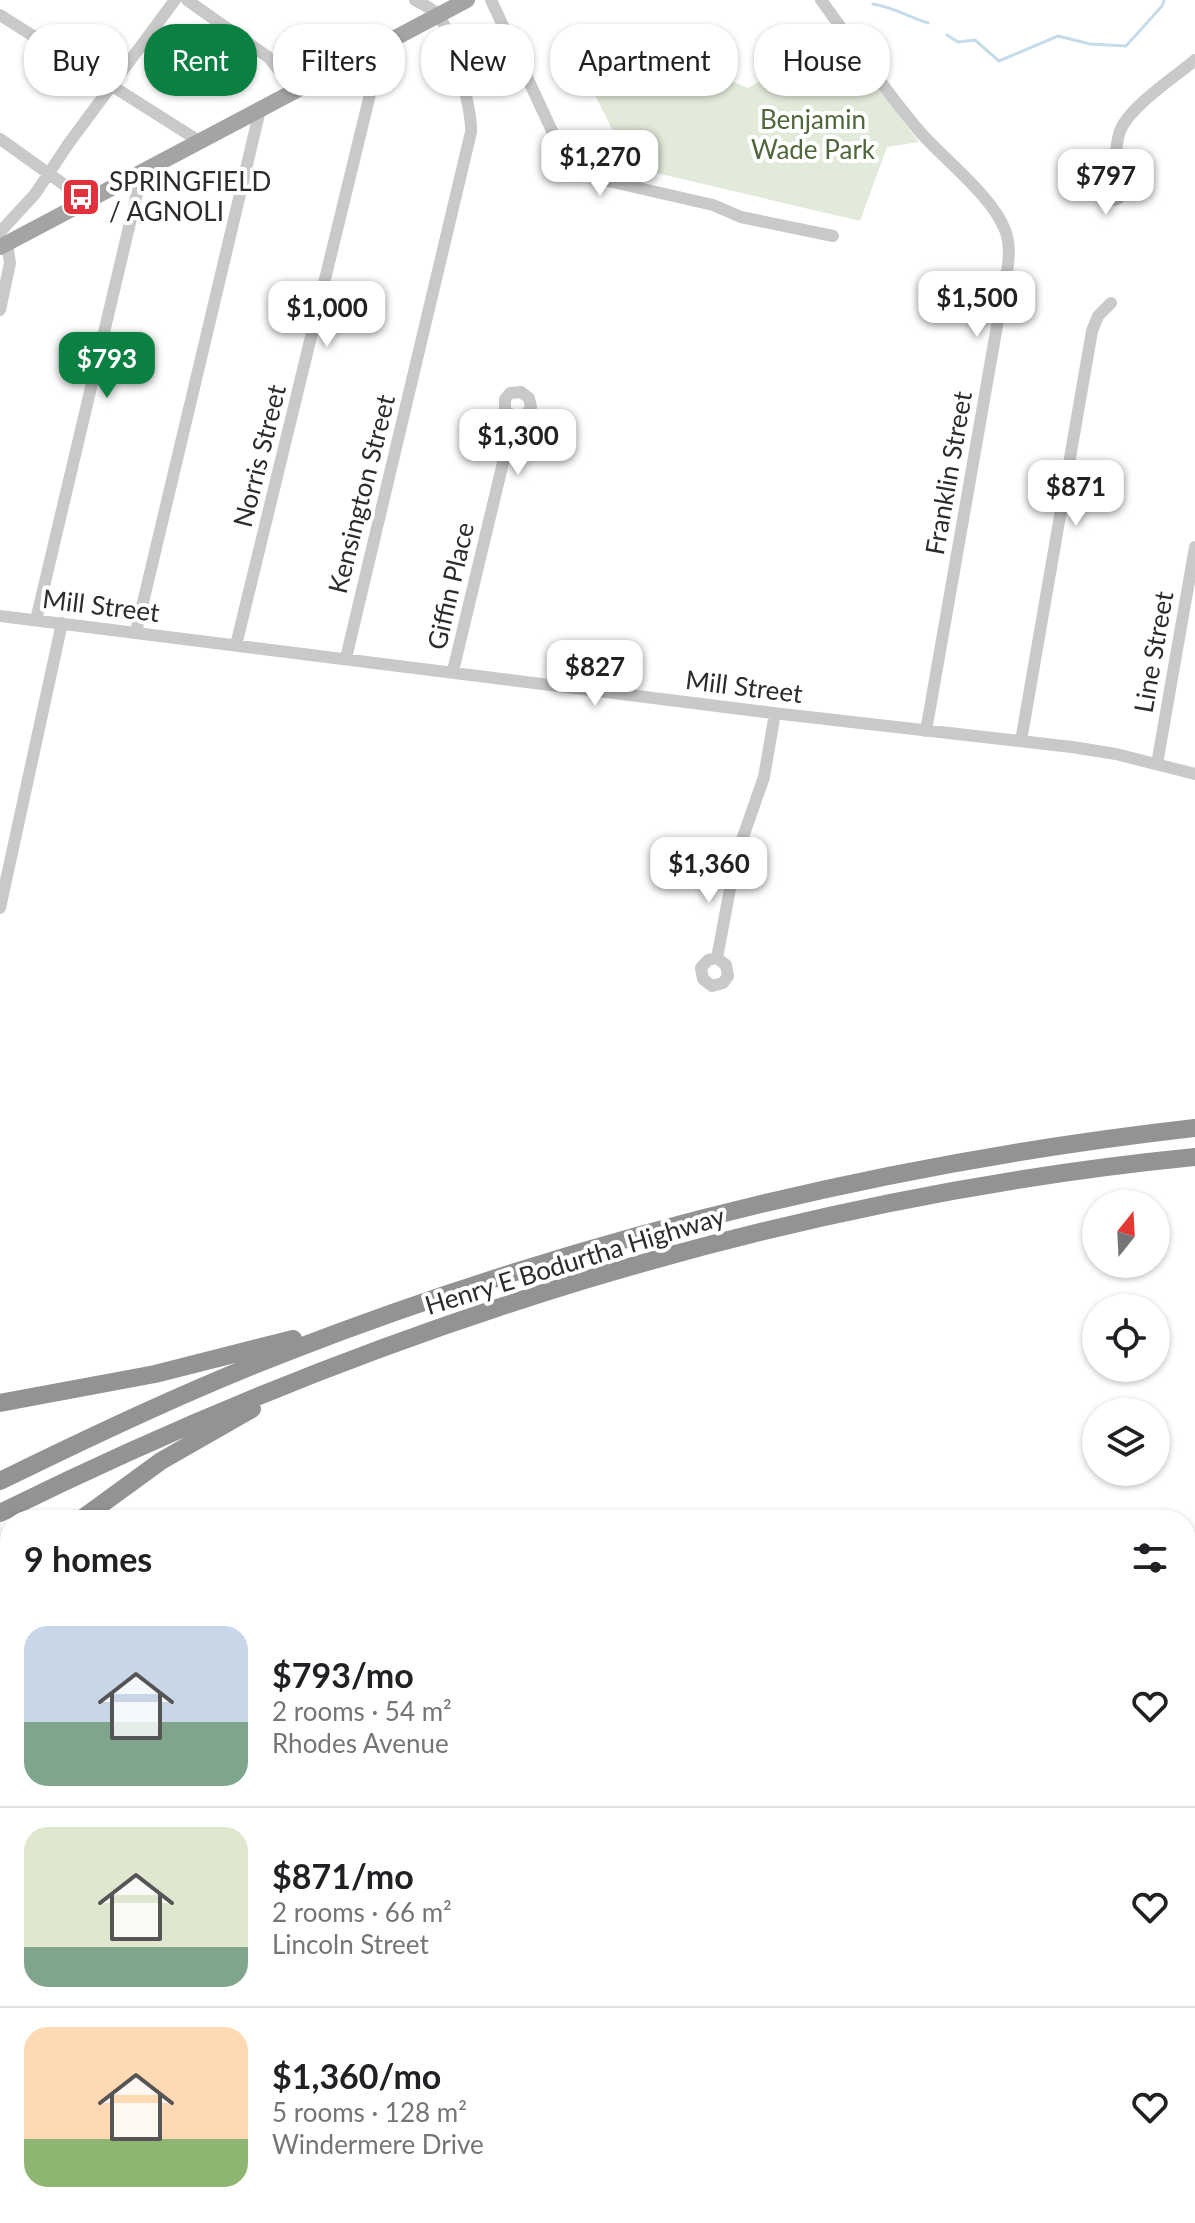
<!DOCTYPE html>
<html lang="en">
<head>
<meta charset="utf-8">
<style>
  :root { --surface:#fff; --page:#f2f2f2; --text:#202124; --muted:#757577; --line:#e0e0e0; --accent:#0b8043 }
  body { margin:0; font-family:Lato,sans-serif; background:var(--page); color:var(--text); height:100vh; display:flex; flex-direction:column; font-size:30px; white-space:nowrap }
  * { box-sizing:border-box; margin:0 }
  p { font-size:26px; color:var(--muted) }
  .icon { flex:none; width:44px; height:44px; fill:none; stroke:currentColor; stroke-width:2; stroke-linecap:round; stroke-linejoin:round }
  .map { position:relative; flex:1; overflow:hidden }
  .drawer { position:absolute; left:0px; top:1510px; width:1196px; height:714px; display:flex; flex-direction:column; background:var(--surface); border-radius:32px 32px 0 0; box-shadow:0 2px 6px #0004 }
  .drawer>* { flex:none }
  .guide { position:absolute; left:24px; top:24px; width:1148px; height:72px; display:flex; gap:16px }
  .needle { width:52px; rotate:18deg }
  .controls { position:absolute; left:1082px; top:1190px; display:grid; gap:16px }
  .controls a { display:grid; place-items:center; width:88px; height:88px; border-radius:50%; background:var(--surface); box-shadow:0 2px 6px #0004; font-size:40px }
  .price { position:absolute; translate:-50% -68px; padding:0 18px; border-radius:16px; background:#fff; color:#222; font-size:26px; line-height:52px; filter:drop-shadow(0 2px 4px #0008) }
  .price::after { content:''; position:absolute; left:50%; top:48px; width:24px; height:18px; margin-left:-12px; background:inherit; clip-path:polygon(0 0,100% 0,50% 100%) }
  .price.active { background:var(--accent); color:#fff }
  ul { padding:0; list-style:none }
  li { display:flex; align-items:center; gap:24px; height:200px; padding:0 24px }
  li+li { border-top:2px solid var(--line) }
  li span { display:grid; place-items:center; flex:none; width:224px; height:160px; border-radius:24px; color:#555 }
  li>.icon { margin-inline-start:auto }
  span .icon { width:96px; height:96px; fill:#fffc; stroke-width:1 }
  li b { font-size:34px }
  h2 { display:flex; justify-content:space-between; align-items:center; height:96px; padding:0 24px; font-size:34px }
  .tag { padding:0 28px; border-radius:32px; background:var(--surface); box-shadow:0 2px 6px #0004; font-size:28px; line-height:72px }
  .tag.active { background:var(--accent); color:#fff }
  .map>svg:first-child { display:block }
  .green { fill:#e2eada }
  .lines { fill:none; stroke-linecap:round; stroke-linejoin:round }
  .stream { stroke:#c6dcea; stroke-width:3 }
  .minor { stroke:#c9c9c9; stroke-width:12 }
  .major { stroke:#a4a4a4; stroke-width:16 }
  .highway { stroke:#939393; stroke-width:18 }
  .labels { text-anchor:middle; stroke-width:8; stroke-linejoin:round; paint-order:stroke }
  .park-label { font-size:26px; fill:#4f673b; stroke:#fff }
  .poi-label { font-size:26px; fill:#2c2c2c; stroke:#fff; text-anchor:start }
  .street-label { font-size:26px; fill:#2c2c2c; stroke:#fff }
</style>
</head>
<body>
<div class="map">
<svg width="1195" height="2223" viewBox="0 0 1195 2223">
  <rect width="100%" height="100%" fill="#fff"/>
  <path class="green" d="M838,35L919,142L887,147L860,221L631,167L583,71L643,45L748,88Z"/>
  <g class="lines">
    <path class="stream" d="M873,4C893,7 909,17 928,23
      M947,35L958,42L975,40L999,61L1058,36L1090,44L1126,46L1162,6L1164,0
      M1186,1993L1195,1983
      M0,2029L10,2028"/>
    <path class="minor" d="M187,0L268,57L296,91
      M491,0L553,133L568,161L576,170L595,178L713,205L741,217L833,236
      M821,0C854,45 885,91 921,133C945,160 993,197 1005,230C1014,252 1005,280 1001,303L926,731
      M0,15L199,141
      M0,139L87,201
      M1100 188a12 12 0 1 1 24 0a12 12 0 1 1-24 0Z
      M1114,176C1116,161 1115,145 1120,131C1129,107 1175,77 1195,60
      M0,232L35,194L69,143L175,0
      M0,310L10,263L7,244
      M0,616L773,713L1072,747L1116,754L1195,774
      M36,620L142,172
      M136,632L260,110
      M236,645L382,45
      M346,658L471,132C472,111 451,28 437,14C432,8 422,4 415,0
      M453,671L514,417L526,415L531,407L529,398L521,392L510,393L505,399V410L514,417
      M1021,741L1092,331L1098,316L1111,303
      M1157,764L1195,547
      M0,908L62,623
      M717,958L726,965L728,976L723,983L712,986L703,979L701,968L708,960L717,958L736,857L764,777L775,713
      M0,1761L10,1769
      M568,2214L572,2223
      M1009,2214L1024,2223
      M583,2223L594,2214
      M854,2223L855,2214
      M966,2223L968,2214"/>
    <path class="major" d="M0,247L467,0"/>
    <path class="highway" d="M0,1403L155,1374L293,1339
      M0,1481C94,1435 189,1390 287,1352C579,1239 884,1163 1195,1128
      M0,1513C374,1328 779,1198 1195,1157
      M80,1520L161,1461L252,1409
      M0,1587L10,1578"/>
  </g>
  <defs>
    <symbol id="bus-square" viewBox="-11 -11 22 22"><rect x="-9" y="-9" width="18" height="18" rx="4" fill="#e1313c" stroke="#fff"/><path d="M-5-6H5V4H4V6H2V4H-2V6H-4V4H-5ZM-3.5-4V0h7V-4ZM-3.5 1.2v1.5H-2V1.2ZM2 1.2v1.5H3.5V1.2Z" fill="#fff"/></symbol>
  </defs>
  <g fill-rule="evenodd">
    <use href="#bus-square" x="59" y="175" width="44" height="44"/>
  </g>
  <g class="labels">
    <g class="park-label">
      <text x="813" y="129">Benjamin<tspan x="813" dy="30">Wade Park</tspan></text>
    </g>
    <g class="poi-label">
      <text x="109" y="191">SPRINGFIELD<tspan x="109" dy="30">/ AGNOLI</tspan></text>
    </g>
    <g class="street-label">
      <text transform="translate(260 456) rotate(-76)" y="9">Norris Street</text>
      <text transform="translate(949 473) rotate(-80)" y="9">Franklin Street</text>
      <text transform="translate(362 494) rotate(-76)" y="9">Kensington Street</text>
      <text transform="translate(451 586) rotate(-77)" y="9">Giffin Place</text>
      <text transform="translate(101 606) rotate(7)" y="9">Mill Street</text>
      <text transform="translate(1154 652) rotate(-80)" y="9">Line Street</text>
      <text transform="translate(744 687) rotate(7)" y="9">Mill Street</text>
      <text transform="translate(575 1261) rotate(-17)" y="9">Henry E Bodurtha Highway</text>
    </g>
  </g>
</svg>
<div class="controls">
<a><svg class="needle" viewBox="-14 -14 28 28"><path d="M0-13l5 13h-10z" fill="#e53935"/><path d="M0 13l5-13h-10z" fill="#757577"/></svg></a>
<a><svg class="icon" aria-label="locate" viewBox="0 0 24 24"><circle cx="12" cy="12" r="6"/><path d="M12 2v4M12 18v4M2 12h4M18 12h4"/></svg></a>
<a><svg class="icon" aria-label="layers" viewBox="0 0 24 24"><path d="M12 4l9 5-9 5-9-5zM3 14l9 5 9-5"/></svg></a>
</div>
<b class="price" style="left:600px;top:198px">$1,270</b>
<b class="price" style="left:1106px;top:217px">$797</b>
<b class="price" style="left:977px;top:339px">$1,500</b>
<b class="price" style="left:327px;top:349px">$1,000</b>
<b class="price active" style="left:107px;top:400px">$793</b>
<b class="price" style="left:518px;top:477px">$1,300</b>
<b class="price" style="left:1076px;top:528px">$871</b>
<b class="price" style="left:595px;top:708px">$827</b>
<b class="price" style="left:709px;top:905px">$1,360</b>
<div class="guide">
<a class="tag">Buy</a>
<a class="tag active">Rent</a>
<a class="tag">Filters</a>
<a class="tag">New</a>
<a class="tag">Apartment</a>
<a class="tag">House</a>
</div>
<section class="drawer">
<h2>9 homes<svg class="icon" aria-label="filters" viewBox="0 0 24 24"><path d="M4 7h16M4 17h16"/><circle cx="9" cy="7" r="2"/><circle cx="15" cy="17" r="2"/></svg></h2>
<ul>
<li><span style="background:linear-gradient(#c9d6e8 60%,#7fa58c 0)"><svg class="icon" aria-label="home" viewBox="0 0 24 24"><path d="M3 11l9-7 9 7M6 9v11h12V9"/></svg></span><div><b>$793/mo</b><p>2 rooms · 54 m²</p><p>Rhodes Avenue</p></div><svg class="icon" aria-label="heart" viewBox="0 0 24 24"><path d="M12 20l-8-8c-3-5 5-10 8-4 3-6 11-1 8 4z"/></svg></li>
<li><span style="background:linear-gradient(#dfe7d0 75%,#7fa58c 0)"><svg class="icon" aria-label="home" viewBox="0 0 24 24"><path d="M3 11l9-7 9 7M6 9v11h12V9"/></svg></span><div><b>$871/mo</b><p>2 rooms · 66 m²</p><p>Lincoln Street</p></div><svg class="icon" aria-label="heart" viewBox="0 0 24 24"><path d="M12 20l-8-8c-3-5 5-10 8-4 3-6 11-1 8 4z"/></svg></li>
<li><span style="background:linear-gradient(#ffd9b3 70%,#8fb573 0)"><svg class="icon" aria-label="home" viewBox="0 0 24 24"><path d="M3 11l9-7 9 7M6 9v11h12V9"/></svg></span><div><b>$1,360/mo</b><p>5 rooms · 128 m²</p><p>Windermere Drive</p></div><svg class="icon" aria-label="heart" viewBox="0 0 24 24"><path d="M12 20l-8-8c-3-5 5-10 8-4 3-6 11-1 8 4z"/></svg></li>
</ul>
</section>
</div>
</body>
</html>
